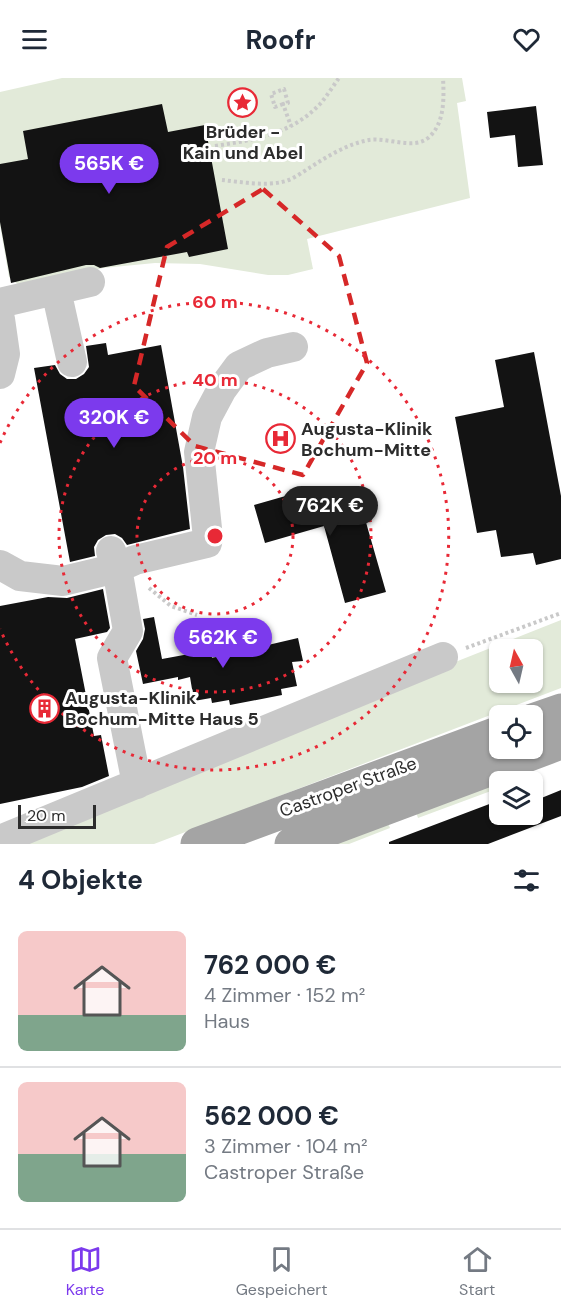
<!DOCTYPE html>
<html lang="de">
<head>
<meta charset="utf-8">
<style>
  :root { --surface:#fff; --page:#f2f2f3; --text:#1f2937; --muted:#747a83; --line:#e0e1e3; --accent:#7c3aed }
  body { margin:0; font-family:"DM Sans",sans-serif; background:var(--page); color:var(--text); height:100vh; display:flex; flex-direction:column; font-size:22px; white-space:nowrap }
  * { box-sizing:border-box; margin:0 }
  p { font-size:20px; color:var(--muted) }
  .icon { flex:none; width:33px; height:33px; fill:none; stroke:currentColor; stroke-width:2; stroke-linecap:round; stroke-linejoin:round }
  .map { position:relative; height:766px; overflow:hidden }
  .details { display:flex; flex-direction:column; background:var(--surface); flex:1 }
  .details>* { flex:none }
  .needle { width:39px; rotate:352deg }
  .fabs { position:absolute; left:489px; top:561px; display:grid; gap:12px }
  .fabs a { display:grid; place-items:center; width:54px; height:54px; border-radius:9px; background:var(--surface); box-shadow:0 2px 4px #0004; font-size:30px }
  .scale { position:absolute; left:18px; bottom:15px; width:78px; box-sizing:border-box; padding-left:6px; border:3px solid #2c2c2c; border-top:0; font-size:16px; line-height:21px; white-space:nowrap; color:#2c2c2c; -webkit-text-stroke:4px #fff; paint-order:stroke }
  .price { position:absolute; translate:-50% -51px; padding:0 14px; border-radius:21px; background:var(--accent); color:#fff; font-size:20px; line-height:39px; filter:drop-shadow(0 2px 3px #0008) }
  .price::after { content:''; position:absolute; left:50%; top:36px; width:18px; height:14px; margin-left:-9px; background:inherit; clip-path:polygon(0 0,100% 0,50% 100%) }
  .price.current { background:#222; color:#fff }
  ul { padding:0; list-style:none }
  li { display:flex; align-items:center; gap:18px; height:150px; padding:0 18px }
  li+li { border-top:2px solid var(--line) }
  li span { display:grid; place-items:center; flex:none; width:168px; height:120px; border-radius:9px; color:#555 }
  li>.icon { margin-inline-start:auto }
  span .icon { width:72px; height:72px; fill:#fffc; stroke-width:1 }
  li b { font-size:26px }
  h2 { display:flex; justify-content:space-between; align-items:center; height:72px; padding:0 18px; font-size:26px }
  header { display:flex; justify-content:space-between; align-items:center; height:78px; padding:0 18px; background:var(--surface); font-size:27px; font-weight:700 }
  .dock { display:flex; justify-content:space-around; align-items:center; height:84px; border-top:2px solid var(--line); background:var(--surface); font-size:16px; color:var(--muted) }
  .dock a { display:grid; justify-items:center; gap:3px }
  .dock .current { color:var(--accent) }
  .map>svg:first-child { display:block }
  .green { fill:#e2ead9; fill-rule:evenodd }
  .building { fill:#131313 }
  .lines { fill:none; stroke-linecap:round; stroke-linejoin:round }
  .path { stroke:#c9c9c9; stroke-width:4; stroke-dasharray:3 3; stroke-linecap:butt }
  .minor { stroke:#c9c9c9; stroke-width:30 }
  .major { stroke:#a4a4a4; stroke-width:33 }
  .marked { fill:none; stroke:#d62828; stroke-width:4.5; stroke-dasharray:12 8; stroke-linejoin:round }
  .ring { fill:none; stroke:#e82936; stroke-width:3; stroke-dasharray:3 6 }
  .labels { text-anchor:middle; stroke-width:6; stroke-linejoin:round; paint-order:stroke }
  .poi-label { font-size:18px; font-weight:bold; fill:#2c2c2c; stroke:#fff; text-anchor:start }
  .street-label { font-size:18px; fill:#2c2c2c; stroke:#fff }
  .centre { fill:#e82936; stroke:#fff; stroke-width:3 }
  .ring-label { font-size:18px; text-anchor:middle; font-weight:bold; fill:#e82936; stroke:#fff; stroke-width:6; stroke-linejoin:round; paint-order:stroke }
</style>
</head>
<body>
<header><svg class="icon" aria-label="menu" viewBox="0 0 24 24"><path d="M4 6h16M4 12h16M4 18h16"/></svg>Roofr<svg class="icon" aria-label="heart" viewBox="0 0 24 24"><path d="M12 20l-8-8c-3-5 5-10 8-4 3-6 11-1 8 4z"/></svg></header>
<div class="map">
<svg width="561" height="766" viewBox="0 0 561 766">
  <rect width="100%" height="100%" fill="#fff"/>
  <path class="green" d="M62,0H462L466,23L457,25L470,120L307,161L313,191L288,197H268L200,186L155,185L103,190L22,210L9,199L0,147V14Z
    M561,542V610L154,766H16L332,633ZM500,572H532V604H500Z
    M524,692L526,699L516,703L500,704L499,710L418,740L415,731Z
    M387,742L390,750L349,766H325Z"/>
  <path class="building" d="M162,26L168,54L205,47L228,171L189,179L187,174L100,190L94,187H86L11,205L0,144V86L28,81L23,53Z
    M536,28L543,87L518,89L515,57L490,60L487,34Z
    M106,265L108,277L161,267L183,389L190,451L127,467L122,460L115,456L106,457L98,462L94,469L95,478L70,484L34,290L55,287L60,296L67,301H76L84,296L89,289L86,268Z
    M534,274L561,418V481L536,487L533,475L501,479L496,452L477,455L455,339L504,329L495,282Z
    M303,413L307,427L357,413L386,514L345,525L324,448L265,465L254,427Z
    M103,511L110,550L107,554L75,561L94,658L101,657L109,698L82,709L0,726V528L48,519L67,520Z
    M154,539L162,581L211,572L212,580L298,560L303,583L292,584L297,608L281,611L282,617L230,627L229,622L212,625L211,620L194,623L190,599L178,602V599L143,606L136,573L143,561L145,551L143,541Z
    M534,709L539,721L561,712V738L488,766H389V764L500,722V736H532V710Z"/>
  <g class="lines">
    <path class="path" d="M283,26L275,29L271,16L284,11L288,25L283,26L291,48
      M215,68C254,62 292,56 320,26C327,18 333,8 339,0
      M222,102C241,104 264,108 282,104C293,102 302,94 311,89C329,77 348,66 369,62C387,59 413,72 428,60C445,46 444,20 443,0
      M149,510L171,528L197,537
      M466,570L561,535"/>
    <path class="minor" d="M56,212L72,284
      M0,225L90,204
      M0,241L5,276L0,296
      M0,487L20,498L63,503L117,490L111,473
      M137,706L112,580L128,553L117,490L135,482L207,465L208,460L199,374L207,339L222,311L239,288L267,275L293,269
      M0,762L443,579"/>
    <path class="major" d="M532,642L561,632
      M197,766L500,654
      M291,766L561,665"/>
  </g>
  <path class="marked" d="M263,111L339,178L367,285L303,397L195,368L134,308L167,169Z"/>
  <g class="ring">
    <circle cx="215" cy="458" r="78"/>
    <circle cx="215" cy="458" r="156"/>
    <path d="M0 365A234 234 0 1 1 0 551"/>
  </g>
  <defs>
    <symbol id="sight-ring" viewBox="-11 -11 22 22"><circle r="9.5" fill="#fff" stroke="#e82936" stroke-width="1.5"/><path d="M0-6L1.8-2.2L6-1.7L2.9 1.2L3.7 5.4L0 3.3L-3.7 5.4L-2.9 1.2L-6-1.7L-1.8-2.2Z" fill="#e82936"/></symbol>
    <symbol id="hospital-ring" viewBox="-11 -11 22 22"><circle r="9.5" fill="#fff" stroke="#e82936" stroke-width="1.5"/><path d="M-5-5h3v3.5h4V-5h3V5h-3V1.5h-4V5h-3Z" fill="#e82936"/></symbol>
    <symbol id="building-ring" viewBox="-11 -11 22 22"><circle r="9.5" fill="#fff" stroke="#e82936" stroke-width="1.5"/><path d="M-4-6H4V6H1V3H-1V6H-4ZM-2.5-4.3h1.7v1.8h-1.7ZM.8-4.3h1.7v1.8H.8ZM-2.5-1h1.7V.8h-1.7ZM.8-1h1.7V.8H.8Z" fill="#e82936"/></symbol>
  </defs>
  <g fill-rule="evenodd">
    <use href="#sight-ring" x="226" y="8" width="33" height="33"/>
    <use href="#hospital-ring" x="264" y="344" width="33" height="33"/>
    <use href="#building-ring" x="28" y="614" width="33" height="33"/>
  </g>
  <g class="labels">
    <g class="poi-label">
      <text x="243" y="60" text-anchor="middle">Brüder -<tspan x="243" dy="21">Kain und Abel</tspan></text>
      <text x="301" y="357">Augusta-Klinik<tspan x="301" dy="21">Bochum-Mitte</tspan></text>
      <text x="65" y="626">Augusta-Klinik<tspan x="65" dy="21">Bochum-Mitte Haus 5</tspan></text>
    </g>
    <g class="street-label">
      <text transform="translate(348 709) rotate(-20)" y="6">Castroper Straße</text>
    </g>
  </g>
  <circle cx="215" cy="458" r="9" class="centre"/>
  <g class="ring-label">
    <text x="215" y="230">60 m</text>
    <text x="215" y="308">40 m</text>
    <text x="215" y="386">20 m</text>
  </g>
</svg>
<div class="fabs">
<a><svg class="needle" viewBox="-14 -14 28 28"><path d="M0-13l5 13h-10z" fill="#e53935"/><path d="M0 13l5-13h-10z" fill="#747a83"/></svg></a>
<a><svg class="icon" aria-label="locate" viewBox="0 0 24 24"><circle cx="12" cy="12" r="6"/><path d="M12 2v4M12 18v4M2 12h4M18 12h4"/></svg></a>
<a><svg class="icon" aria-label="layers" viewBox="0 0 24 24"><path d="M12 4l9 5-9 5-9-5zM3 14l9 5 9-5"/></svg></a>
</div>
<div class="scale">20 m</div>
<b class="price" style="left:109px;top:117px">565K €</b>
<b class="price" style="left:114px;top:371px">320K €</b>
<b class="price current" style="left:330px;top:459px">762K €</b>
<b class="price" style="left:223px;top:591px">562K €</b>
</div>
<section class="details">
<h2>4 Objekte<svg class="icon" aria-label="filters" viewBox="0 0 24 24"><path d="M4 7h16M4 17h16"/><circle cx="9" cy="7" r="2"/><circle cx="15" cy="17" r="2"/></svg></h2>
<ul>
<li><span style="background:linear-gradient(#f6c9c9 70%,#7fa58c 0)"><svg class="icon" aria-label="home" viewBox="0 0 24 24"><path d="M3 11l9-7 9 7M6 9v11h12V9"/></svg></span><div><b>762 000 €</b><p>4 Zimmer · 152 m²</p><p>Haus</p></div></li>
<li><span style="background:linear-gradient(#f6c9c9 60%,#7fa58c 0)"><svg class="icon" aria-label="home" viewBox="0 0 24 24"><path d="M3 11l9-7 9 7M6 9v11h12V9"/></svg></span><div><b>562 000 €</b><p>3 Zimmer · 104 m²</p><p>Castroper Straße</p></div></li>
</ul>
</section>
<nav class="dock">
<a class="current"><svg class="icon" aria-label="map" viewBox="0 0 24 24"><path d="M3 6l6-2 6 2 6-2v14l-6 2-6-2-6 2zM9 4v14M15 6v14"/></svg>Karte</a>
<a><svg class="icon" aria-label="saved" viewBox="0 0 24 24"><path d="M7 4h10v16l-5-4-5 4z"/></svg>Gespeichert</a>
<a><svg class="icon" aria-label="home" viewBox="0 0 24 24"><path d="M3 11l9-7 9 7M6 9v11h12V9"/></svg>Start</a>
</nav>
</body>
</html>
